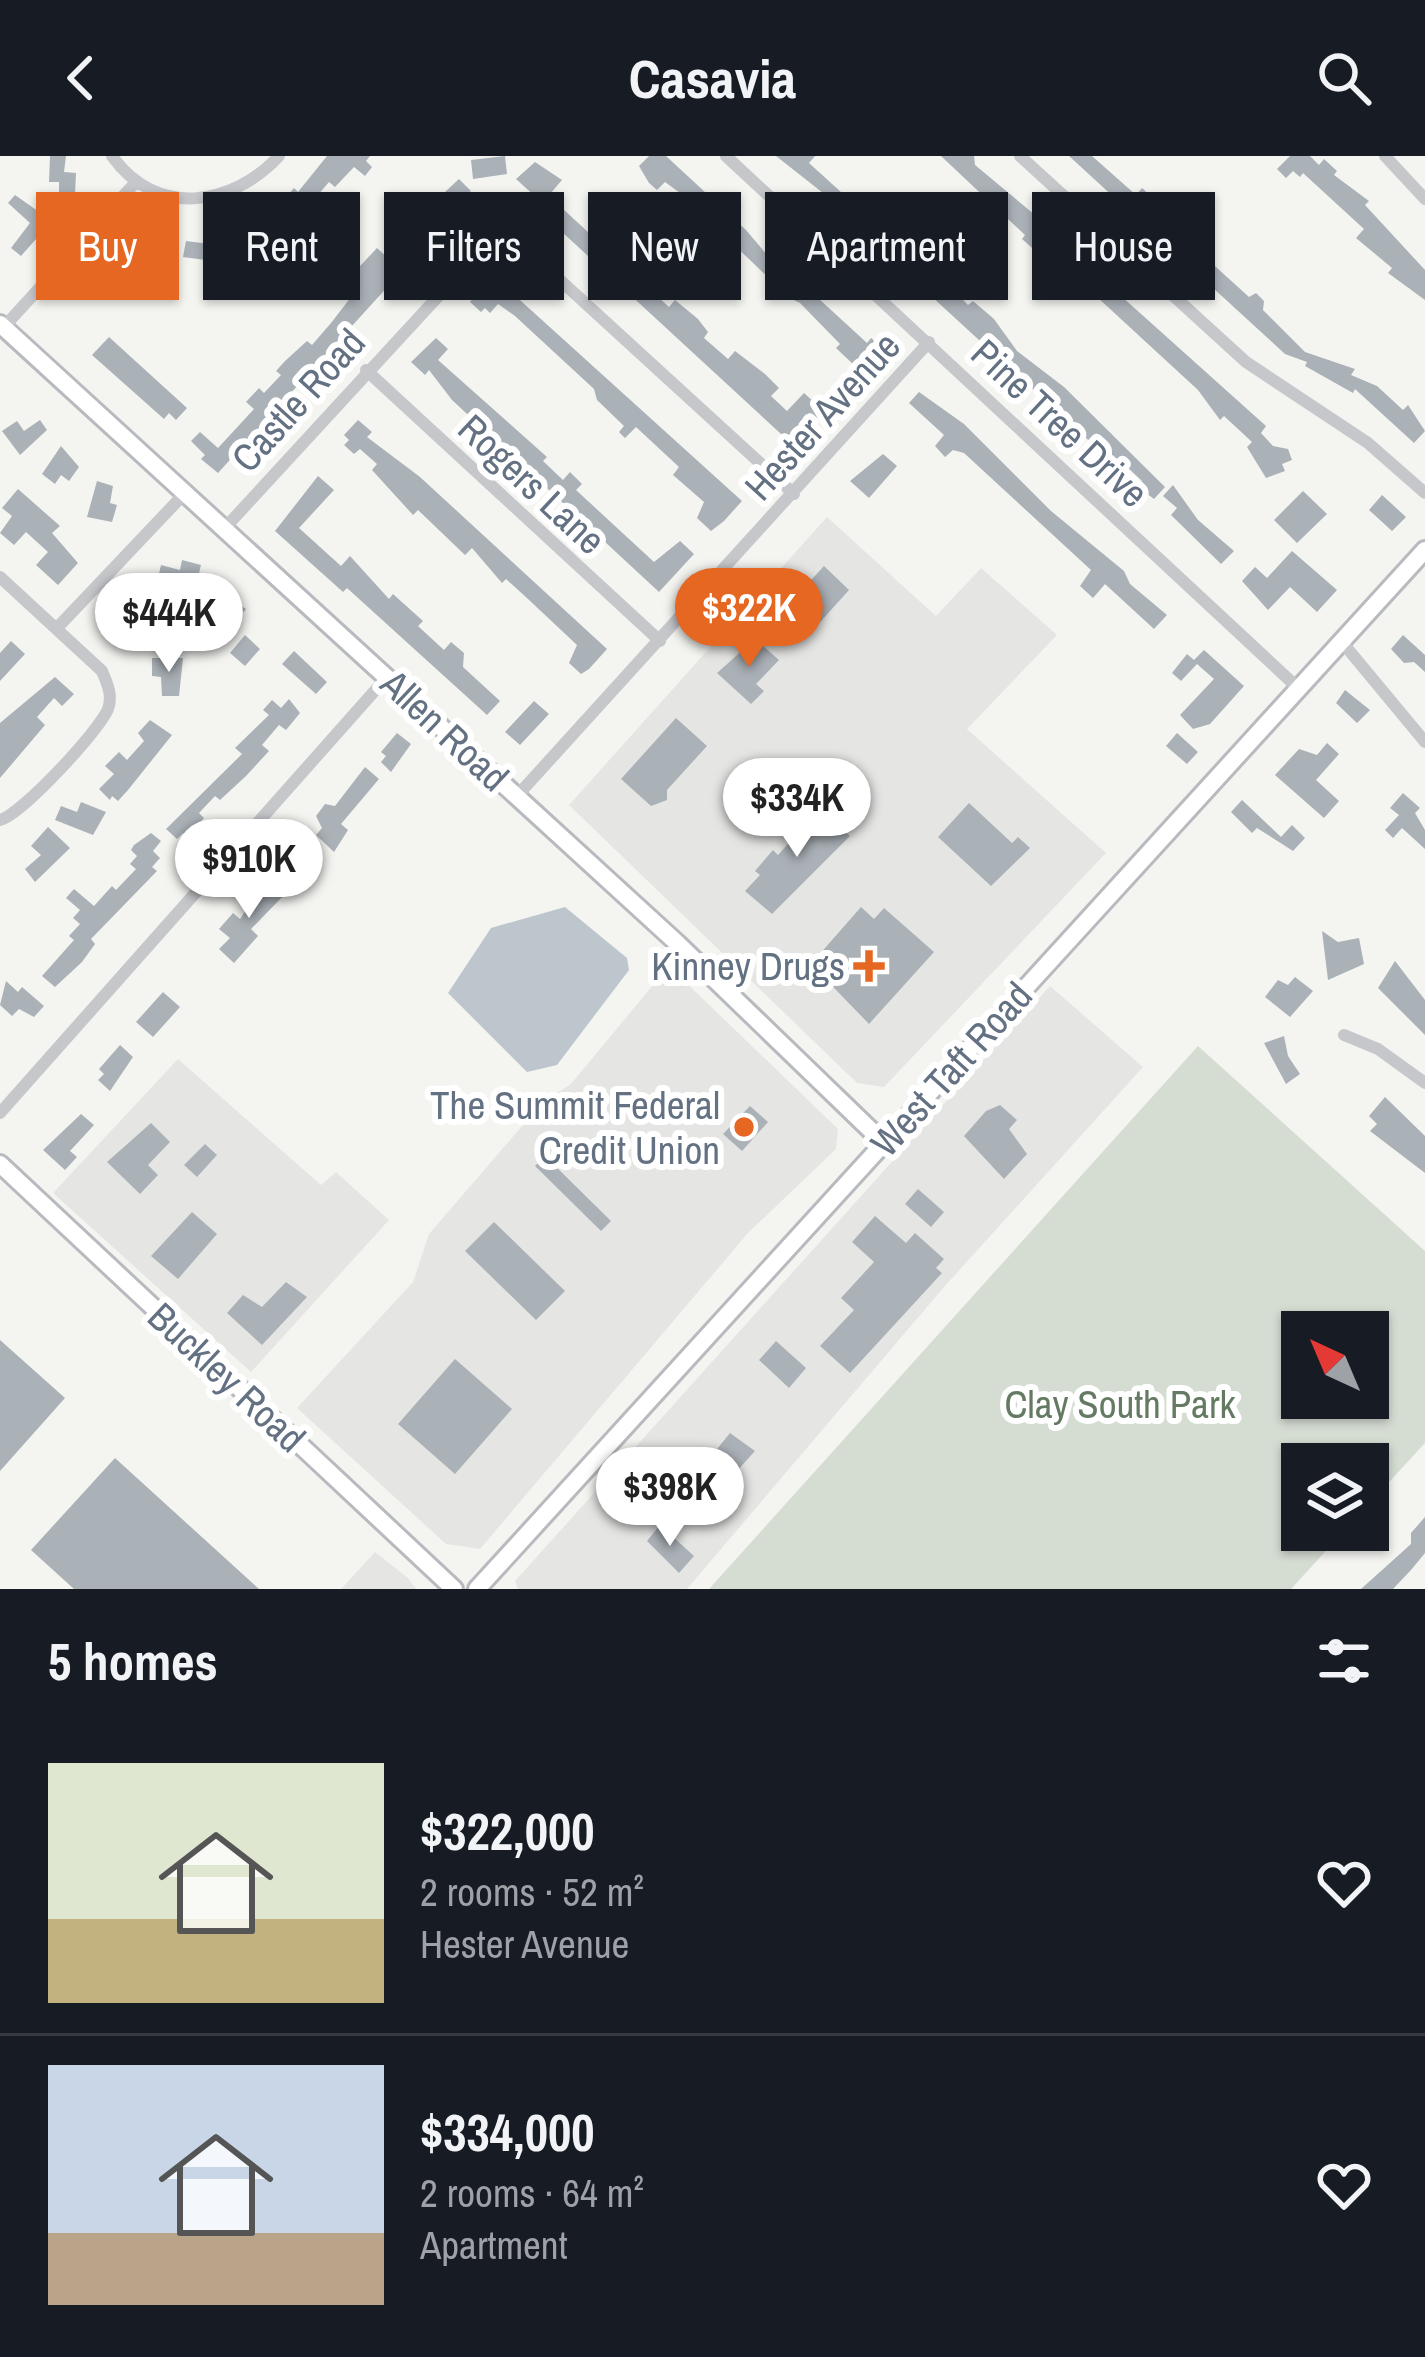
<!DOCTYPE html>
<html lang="en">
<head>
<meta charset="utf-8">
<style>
  :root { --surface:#171b24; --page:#242831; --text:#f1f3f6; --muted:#9ea1a6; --line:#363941; --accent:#e56721 }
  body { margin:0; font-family:"Archivo Narrow",sans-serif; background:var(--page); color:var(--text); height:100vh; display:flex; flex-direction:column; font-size:45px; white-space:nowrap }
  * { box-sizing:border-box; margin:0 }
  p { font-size:39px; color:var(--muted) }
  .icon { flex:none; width:66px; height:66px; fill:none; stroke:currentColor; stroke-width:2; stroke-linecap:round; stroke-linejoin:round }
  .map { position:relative; height:1433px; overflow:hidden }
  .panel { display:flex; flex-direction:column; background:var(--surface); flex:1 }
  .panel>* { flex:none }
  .hud { position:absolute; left:36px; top:36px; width:1353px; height:108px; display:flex; gap:24px }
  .needle { width:78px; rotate:316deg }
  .tools { position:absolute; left:1281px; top:1155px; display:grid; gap:24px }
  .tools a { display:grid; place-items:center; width:108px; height:108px; border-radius:0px; background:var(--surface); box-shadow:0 3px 9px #0004; font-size:60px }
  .price { position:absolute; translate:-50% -102px; padding:0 27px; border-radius:42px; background:#fff; color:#222; font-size:39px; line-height:78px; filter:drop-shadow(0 3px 6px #0008) }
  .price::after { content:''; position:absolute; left:50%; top:72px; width:36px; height:27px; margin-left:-18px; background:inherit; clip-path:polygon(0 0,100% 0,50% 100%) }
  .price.on { background:var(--accent); color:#fff }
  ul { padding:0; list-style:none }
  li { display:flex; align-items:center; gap:36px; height:300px; padding:0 48px }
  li+li { border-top:3px solid var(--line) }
  li span { display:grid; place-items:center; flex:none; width:336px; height:240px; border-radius:0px; color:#555 }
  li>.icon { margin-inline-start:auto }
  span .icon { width:144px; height:144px; fill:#fffc; stroke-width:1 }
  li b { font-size:51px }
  h2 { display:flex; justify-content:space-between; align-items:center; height:144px; padding:0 48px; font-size:51px }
  .chip { padding:0 42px; border-radius:0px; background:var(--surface); box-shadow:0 3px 9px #0004; font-size:42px; line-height:108px }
  .chip.on { background:var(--accent); color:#fff }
  header { display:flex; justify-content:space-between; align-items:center; height:156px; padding:0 48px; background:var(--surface); font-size:54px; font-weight:800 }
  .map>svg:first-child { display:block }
  .built { fill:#e5e6e4 }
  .green { fill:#d5dcd2; fill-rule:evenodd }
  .water { fill:#bdc6cd }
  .building { fill:#aab1b7 }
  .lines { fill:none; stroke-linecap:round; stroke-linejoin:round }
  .secondary-casing { stroke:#b7babf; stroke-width:22 }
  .street { stroke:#c5c7cb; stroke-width:12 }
  .secondary { stroke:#fff; stroke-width:16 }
  .poi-dot { fill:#e56721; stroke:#fff; stroke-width:4.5 }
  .labels { text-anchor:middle; stroke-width:12; stroke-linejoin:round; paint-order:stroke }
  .street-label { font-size:39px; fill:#637182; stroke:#fff }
  .poi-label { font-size:39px; fill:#637182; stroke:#fff; text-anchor:end }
  .park-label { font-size:39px; fill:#647a62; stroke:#fff }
</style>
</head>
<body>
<header><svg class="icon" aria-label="back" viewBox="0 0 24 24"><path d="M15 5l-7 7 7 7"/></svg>Casavia<svg class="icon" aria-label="search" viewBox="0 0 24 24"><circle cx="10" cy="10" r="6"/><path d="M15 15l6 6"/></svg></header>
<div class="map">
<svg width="1425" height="1433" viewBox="0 0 1425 1433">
  <rect width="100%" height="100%" fill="#f4f5f1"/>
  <path class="built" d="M827,361L936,460L981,412L1057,479L967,573L1106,697L884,931L857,927L569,649Z
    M675,816L838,973L836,993L748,1077L480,1393L446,1388L297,1252L413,1126L429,1078L542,947L571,928L658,823Z
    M1050,830L1143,911L944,1131L687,1433H518L515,1425Z
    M178,903L321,1029L336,1016L389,1064L251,1216L53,1037Z
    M375,1396L408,1422L416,1433H341Z"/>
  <path class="green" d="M1198,890L1425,1095V1287L1368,1349V1308H1302V1374H1345L1291,1433H709ZM1368,1176V1242H1302V1176Z"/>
  <path class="water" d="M565,751L627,802L629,814L557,909L527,916L448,837L491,772Z"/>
  <path class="building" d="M50,0H66L64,16L76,17L75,39L59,38V26H49Z
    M327,0H370L366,5L372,11L365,20L354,11L335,31L329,26L311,47L329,63L320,81L287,52L294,47L287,40L294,32L298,36Z
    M505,0L507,18L473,23L471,4Z
    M649,0H666L746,74L778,112L782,109L867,187L871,182L882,191L877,196L883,201L844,245L832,234L855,210L836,192L840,188L800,147L773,134L777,130L680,37L665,26L657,34L649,27L639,10Z
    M776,0H815L809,7L896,86H907L968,149L973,145L994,163L1017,195L1064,231L1165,331L1154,343L1146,337L1138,330L1142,325L1125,309L1121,314L907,118L901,120L833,52L837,48Z
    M941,0H974L975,9L1041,64L1038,67L1095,116L1091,119L1108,135L1111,131L1266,270L1261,277L1273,290L1288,293L1292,304L1282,308L1285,315L1266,322L1247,291L1252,286L1224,260L1220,264L1198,234L1059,106L1049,107L1022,83L1025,79Z
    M1069,0H1092L1136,39L1142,32L1164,52L1159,57L1172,71L1249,141L1256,137L1264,145L1263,154L1305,196L1355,213L1351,219L1377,230L1403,254L1408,249L1425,275L1414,287L1355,233L1353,237L1305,210L1307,206L1285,198Z
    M1290,0H1310L1319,9L1324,3L1337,15L1334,19L1369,45L1365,49L1425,114V144L1388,117L1392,112L1356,82L1364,73L1303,17L1300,21L1293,15L1286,22L1277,13Z
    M535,6L562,24L550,38L562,52L669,151L675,144L698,163L708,176L704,182L728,203L735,195L765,218L779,232L771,240L787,255L804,237L824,255L793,289L549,64L553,60L549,53L516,23Z
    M459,23L471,35L442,58L432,48Z
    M15,39L52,65L21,100L11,92L30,67L8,47Z
    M278,59L301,92L288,101L264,68Z
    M429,59L442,71L218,317L201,303L205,299L191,285L200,276L218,292L254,253L246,246L259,232L264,237L281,219L276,215L285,205L307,185L312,189L331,167L355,136L345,126L377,92L389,103Z
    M160,79L164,101L145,105L119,122L122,132L113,142L96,126L140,83Z
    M246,79L253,94L226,100L230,114L216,118L213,105L183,101L186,85L226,90L224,84Z
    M491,118L742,345L724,365L711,375L697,362L704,346L673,319L679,311L636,271L625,282L619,276L624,270L597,244L594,233L515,160L498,148L490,157L485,152L481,156L470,146Z
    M109,181L187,252L176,264L169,257L164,263L92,199Z
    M436,182L448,193L438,204L547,301L543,305L563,324L570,316L582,328L576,334L654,406L680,385L694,398L659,436L452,244L429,214L425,219L411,206Z
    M919,236L964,268L1051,355L1124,415L1130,428L1167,459L1154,473L1105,428L1093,442L1080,430L1091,414L964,297L953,294L945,301L935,290L944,279L909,247Z
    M40,264L47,274L20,299L2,275L17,265L24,275Z
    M358,264L372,276L367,281L420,321L607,493L589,513L581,518L569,507L577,489L528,443L506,423L502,427L472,392L465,399L418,354L413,359L372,314L377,308L360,293L354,298L344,289L349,284L344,279Z
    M61,290L79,311L69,325L61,319L55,328L42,318Z
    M883,298L897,310L869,342L850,325Z
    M318,320L334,334L299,372L341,410L350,400L389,443L393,438L423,465L418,470L444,494L451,486L464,497L463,511L500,545L487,559L347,432L343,436L275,375Z
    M97,325L113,330L110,347L117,349L112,366L87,361Z
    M1173,329L1198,364L1234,395L1221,408L1171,359L1177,352L1163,340Z
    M18,333L60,370L52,377L78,407L58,429L36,409L48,396L26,376L14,389L0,377L12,360L2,352Z
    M1303,335L1327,358L1297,387L1274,364Z
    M1382,339L1406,361L1392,375L1369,354Z
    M1292,395L1337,434L1317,456L1290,431L1268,454L1242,425L1255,411L1267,422Z
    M182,404L201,409L194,438L157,426L161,409L180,414Z
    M824,410L849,434L804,484L778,460Z
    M145,425L152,429L143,449L157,457L137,491L123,483L130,471L122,463Z
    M223,440L246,453L230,472L210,454Z
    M245,479L260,493L245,510L230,497Z
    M1403,479L1425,499V516L1414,506L1404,507L1391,493Z
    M755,483L779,504L756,528L764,535L751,548L717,517Z
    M11,485L25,498L0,525V497Z
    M1204,494L1244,530L1210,568L1193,573L1180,559L1214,523L1197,508L1181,525L1172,517L1187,498L1194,504Z
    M294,495L327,526L316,538L282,508Z
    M152,502H183L179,540H162L161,521L152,520Z
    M55,521L74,538L62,550L54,542L37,561L45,569L0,622V567Z
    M1345,534L1370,554L1357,567L1336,547Z
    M289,543L300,557L286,574L279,569L262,589L269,595L246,620L220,644L215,640L199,657L204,662L187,680L183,677L177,683L166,673L242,598L235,592L269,559L263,554L272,544L281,552Z
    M534,545L549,558L520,589L505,576Z
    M676,562L707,590L667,634V644L651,650L621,623Z
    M150,564L172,579L128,634L118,645L112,640L110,644L99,633L114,618L105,610L119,596L127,604L144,585L138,577Z
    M397,577L411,588L391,616L381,606L386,600L381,596Z
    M1177,577L1198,596L1187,608L1166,590Z
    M1327,587L1339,598L1316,624L1339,645L1324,662L1275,619L1299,593L1317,599Z
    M365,611L379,623L341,668L348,674L334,696L316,679L322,672L316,660L325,648L335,650Z
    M1403,637L1420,652L1415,657L1425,674V693L1402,672L1393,682L1385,674L1399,659L1390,652Z
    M1242,644L1281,681L1292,669L1305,682L1293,695L1257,672L1252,677L1231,656Z
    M81,646L106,656L93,679L55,664L61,650L77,656Z
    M969,647L1012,687L1018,681L1030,692L991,730L938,681Z
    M815,648L850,680L772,758L745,735L760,719L755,715L773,694L778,699L806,668L802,664Z
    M48,671L70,692L35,726L25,713L41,699L31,690Z
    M151,677L161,685L153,695L160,702L152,711L157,715L91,783L95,788L82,806L55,831L42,820L74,784L69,780L80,768L73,762L80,754L66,742L74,733L94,750L112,730L116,734L136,713L130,708L137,700L131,694L134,689Z
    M268,721L286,737L251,773L258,780L234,807L219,793L230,782L219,773L233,757L240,763Z
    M861,751L874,763L884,752L934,796L869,868L811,808Z
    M1322,775L1338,786L1359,782L1364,808L1328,824Z
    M1395,805L1425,844V879L1378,832Z
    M1295,821L1313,835L1290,861L1265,841L1278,824L1288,829Z
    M6,825L18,836L22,831L44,850L34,861L19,853L12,860L0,849Z
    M163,836L180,851L153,881L136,866Z
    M1284,880L1288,900L1300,918L1286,928L1264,887Z
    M120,889L133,901L110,935L98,924L104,918L99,913Z
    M1385,941L1425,980V1017L1370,975L1377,968L1369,960Z
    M1000,949L1017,964L1009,973L1027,998L1004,1023L964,980L986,955Z
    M750,950L768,966L742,995L723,978Z
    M81,958L94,969L70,995L77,1001L65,1014L43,994Z
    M151,967L170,986L148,1009L158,1019L140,1038L107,1006Z
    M205,988L217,999L197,1021L184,1009Z
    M545,1000L611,1065L601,1075L535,1010Z
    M918,1033L944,1056L931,1071L905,1048Z
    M192,1056L217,1078L178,1123L151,1100Z
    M875,1060L906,1087L915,1077L944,1103L936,1112L942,1117L850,1217L820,1190L854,1154L841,1142L874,1106L852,1086Z
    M494,1066L565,1135L536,1164L465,1095Z
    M286,1126L307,1141L262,1189L227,1157L243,1139L262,1151Z
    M0,1184L65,1242L0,1315Z
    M776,1185L806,1212L789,1232L759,1204Z
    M455,1203L512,1253L455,1318L398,1268Z
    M730,1277L755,1295L717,1337L697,1318Z
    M115,1302L259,1433H74L31,1394Z
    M1425,1361V1397L1411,1414L1393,1433H1361L1411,1388V1377Z
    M660,1369L694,1400L679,1417L647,1385Z"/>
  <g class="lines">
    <defs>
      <path id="secondary" d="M0,168L677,787L884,987
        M0,1008L454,1433
        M477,1433L1425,394"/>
    </defs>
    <use href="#secondary" class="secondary-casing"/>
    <path class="street" d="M112,0C156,62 232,51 279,0
      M726,0L1298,532
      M1020,0L1246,206L1368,287L1425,337
      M1385,0L1425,43
      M4,171L135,27
      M366,214L660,485
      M224,373L491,83H507L526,93L794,338
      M0,421L102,515C107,527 113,539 108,553C99,575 21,659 0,664
      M57,472L185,337
      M1342,486L1425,586
      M517,640L929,186
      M1344,879L1378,893L1425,927
      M0,957L387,521"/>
    <use href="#secondary" class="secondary"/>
  </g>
  <g class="poi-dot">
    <path d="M863 792h12v12h12v12h-12v12h-12v-12h-12v-12h12z"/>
    <circle cx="744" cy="971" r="12"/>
  </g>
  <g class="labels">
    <g class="street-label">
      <text transform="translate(298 244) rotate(-48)" y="14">Castle Road</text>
      <text transform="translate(822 260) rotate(-48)" y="14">Hester Avenue</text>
      <text transform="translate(1060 267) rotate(43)" y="14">Pine Tree Drive</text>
      <text transform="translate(532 328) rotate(43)" y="14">Rogers Lane</text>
      <text transform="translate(445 574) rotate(43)" y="14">Allen Road</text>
      <text transform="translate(951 913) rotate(-48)" y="14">West Taft Road</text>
      <text transform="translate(227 1221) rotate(43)" y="14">Buckley Road</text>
    </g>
    <g class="poi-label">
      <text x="845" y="824">Kinney Drugs</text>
      <text x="720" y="963">The Summit Federal<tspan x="720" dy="45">Credit Union</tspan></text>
    </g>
    <g class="park-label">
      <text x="1120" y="1262">Clay South Park</text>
    </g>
  </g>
</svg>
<div class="tools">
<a><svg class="needle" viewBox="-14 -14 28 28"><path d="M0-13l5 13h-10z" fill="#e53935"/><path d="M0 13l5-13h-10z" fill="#9ea1a6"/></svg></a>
<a><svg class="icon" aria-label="layers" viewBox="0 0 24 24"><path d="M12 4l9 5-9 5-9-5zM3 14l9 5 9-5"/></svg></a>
</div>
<b class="price on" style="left:749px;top:514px">$322K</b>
<b class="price" style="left:169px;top:519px">$444K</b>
<b class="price" style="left:797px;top:704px">$334K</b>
<b class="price" style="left:249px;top:765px">$910K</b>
<b class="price" style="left:670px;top:1393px">$398K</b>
<div class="hud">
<a class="chip on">Buy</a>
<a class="chip">Rent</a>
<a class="chip">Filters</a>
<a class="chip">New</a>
<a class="chip">Apartment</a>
<a class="chip">House</a>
</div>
</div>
<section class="panel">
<h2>5 homes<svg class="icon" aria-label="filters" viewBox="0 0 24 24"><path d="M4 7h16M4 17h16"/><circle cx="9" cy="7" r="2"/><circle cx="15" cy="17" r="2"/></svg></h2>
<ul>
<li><span style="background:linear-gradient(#dfe7d0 65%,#c2b280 0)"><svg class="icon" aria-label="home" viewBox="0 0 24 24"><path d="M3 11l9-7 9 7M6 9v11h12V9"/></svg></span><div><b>$322,000</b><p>2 rooms · 52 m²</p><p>Hester Avenue</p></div><svg class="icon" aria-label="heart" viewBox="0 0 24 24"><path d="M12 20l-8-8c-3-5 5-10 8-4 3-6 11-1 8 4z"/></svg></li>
<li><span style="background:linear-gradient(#c9d6e8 70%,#b9a48a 0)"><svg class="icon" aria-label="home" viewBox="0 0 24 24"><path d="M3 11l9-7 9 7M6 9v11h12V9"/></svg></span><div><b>$334,000</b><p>2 rooms · 64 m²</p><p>Apartment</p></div><svg class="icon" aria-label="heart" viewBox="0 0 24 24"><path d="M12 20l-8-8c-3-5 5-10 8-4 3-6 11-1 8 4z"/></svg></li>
</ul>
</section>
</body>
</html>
